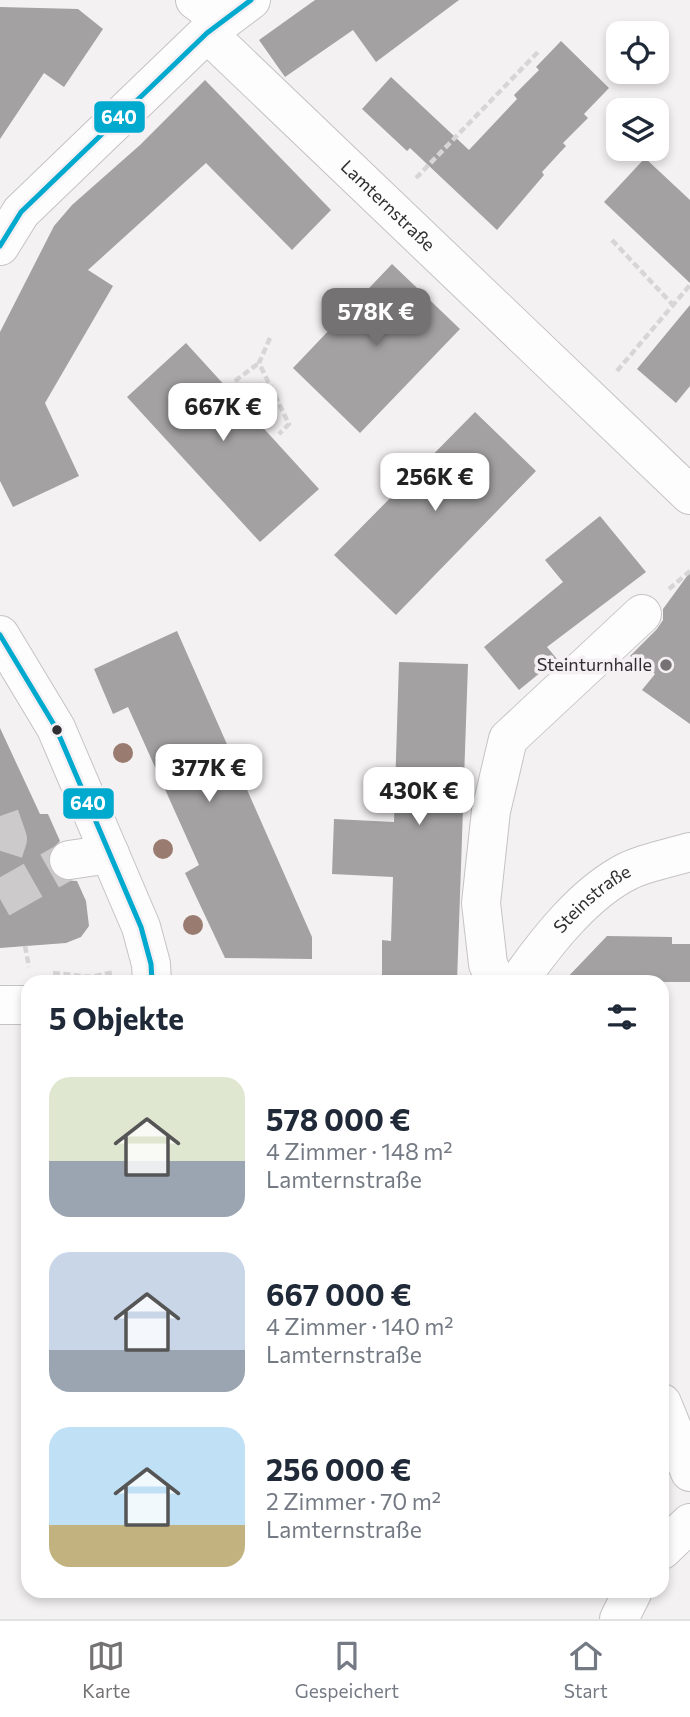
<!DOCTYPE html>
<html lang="de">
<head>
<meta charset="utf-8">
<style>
  :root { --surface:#fff; --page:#f6f6f7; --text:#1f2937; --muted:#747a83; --line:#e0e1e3; --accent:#757274 }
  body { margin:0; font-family:Commissioner,sans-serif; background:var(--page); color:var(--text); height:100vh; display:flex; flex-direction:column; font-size:26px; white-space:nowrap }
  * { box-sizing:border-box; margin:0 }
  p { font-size:23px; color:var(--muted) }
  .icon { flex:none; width:38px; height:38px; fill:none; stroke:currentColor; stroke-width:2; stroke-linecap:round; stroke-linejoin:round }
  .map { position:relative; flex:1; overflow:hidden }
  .details { position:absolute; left:21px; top:975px; width:648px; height:623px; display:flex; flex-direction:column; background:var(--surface); border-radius:21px; box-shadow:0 4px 10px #0003 }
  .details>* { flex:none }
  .tools { position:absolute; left:606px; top:21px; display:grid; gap:14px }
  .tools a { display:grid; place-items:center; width:63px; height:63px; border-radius:14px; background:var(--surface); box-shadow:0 4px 10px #0003; font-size:35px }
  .price { position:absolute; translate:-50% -60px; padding:0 16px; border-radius:14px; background:#fff; color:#222; font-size:23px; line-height:46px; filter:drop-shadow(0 2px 4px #0008) }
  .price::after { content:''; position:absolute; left:50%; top:42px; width:21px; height:16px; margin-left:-10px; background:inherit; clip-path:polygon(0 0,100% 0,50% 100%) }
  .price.selected { background:var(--accent); color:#fff }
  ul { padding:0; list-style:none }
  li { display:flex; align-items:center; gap:21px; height:175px; padding:0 28px }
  li span { display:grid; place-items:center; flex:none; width:196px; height:140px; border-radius:21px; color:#555 }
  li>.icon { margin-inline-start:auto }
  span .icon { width:84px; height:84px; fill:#fffc; stroke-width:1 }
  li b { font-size:30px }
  h2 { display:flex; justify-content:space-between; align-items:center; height:84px; padding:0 28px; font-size:30px }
  .tab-bar { display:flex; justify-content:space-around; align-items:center; height:98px; border-top:2px solid var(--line); background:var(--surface); font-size:19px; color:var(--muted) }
  .tab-bar a { display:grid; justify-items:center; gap:4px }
  .tab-bar .selected { color:var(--accent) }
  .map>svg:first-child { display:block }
  .building { fill:#a3a1a2 }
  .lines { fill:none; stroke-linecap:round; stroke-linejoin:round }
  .minor-tunnel { stroke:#cdcacc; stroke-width:38; stroke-dasharray:38 19; stroke-linecap:butt }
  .minor-casing { stroke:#c5c3c4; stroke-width:40 }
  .major-casing { stroke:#c5c3c4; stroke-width:40 }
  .path { stroke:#d6d6d6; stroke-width:4.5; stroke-dasharray:7 3.5; stroke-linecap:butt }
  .minor { stroke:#fdfdfd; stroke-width:38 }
  .major { stroke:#fdfdfd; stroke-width:38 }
  .bus-1-casing { stroke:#f5f0f4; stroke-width:10 }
  .bus-1 { stroke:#00a9ce; stroke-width:5 }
  .tree { fill:#997b6f }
  .poi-dot { fill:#757274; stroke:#f5f0f4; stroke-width:2.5 }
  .bus-dot { fill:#302e30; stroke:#f5f0f4; stroke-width:2.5 }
  .labels { text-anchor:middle; stroke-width:7; stroke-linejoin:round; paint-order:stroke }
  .street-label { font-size:18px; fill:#302e30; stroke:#f5f0f4 }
  .poi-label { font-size:18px; fill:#302e30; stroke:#f5f0f4; text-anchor:end }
  .line-badge { stroke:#f5f0f4; stroke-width:2.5 }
  .badge-label { font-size:19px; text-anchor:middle; font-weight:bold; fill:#fff }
</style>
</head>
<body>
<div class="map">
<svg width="690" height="1619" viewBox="0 0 690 1619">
  <rect width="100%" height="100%" fill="#f4f1f3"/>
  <path class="building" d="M315,0H459L376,62L353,30L285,77L259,40Z
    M0,7L78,9L103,29L64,87L44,73L0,139Z
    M561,41L609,88L584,114L588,118L563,143L566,146L542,172L544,175L497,230L410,148L407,151L362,109L391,77L469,150L517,99L514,95L539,70L536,67Z
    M205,80L331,210L292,250L206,163L88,270L113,286L45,403L79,476L13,507L0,481V332L54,226L72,205L140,145Z
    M645,158L690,200V283L604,202Z
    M392,264L460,329L360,433L293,368Z
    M690,305V386L676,403L637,369Z
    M186,343L319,489L260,542L127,397Z
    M475,412L536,471L396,615L334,555Z
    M600,516L646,572L547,647L557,659L519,690L484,647L563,582L545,560Z
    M690,572V724L642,690L655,674L630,656L657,629L663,620V609Z
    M177,631L312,937V959L225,958L185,873L199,865L128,707L113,714L94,669Z
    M399,662L468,664L457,982H382V940L391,941L393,877L332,874L334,819L394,822Z
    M0,728L40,814H48L60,841L49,853L47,862L51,873L62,880L77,881L86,901L89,926L81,937L66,943L0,948Z
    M607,936L672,937V944H690V982H563Z"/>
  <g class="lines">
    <path class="minor-tunnel" d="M0,816L8,839L0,864
      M0,899L69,860"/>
    <defs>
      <g id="minor">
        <path d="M195,0L222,20"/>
        <path id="s1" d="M207,33L690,495"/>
        <path d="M0,246L21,212L207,33L251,0"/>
        <path d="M0,635L56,728L141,927L151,964L152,982"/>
        <path d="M69,860L110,854"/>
        <path d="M496,982L488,964L481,903L491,811L508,739L642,614"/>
        <path id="s2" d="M518,982C546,942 584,893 628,871C646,862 670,858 690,852"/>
        <path d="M662,1550L690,1523"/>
        <path d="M619,1619L633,1591"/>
      </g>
      <path id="major" d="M0,1005H28
        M662,1403L690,1472"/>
    </defs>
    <use href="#minor" class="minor-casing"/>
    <use href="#major" class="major-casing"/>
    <path class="path" d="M416,178L538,52
      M612,240L673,305
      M270,338L259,363L289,424L279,434
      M617,371L690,285
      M235,381L259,363
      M669,589L690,571
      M25,946L29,967
      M53,973L91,977L114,972"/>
    <use href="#minor" class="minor"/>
    <use href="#major" class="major"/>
    <defs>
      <path id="bus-1" d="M0,246L21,212L207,33L251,0
        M0,635L56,728L141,927L151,964L152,982"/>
    </defs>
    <use href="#bus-1" class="bus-1-casing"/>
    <use href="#bus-1" class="bus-1"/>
  </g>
  <g class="tree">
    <circle cx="123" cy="753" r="10"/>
    <circle cx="163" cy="849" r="10"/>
    <circle cx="193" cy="925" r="10"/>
  </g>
  <circle class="poi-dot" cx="666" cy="665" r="7"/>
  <circle class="bus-dot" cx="57" cy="730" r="6"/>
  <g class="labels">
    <g class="street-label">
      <text dy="6" stroke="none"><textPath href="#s1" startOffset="250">Lamternstraße</textPath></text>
      <text dy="6" stroke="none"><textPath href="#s2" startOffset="112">Steinstraße</textPath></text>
    </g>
    <g class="poi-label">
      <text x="652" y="671">Steinturnhalle</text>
    </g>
  </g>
  <g class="line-badge">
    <rect x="93" y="100" width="53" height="34" rx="7" fill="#00a9ce"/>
    <rect x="62" y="787" width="53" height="33" rx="7" fill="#00a9ce"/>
  </g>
  <g class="badge-label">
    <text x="119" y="124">640</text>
    <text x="88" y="810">640</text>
  </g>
</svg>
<div class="tools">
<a><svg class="icon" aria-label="locate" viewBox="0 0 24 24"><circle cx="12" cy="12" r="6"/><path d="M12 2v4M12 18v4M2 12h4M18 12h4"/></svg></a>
<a><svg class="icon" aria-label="layers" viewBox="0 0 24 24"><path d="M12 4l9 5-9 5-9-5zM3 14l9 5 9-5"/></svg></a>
</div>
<b class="price selected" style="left:376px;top:348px">578K €</b>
<b class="price" style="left:223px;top:443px">667K €</b>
<b class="price" style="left:435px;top:513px">256K €</b>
<b class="price" style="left:209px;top:804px">377K €</b>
<b class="price" style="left:419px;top:827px">430K €</b>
<section class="details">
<h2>5 Objekte<svg class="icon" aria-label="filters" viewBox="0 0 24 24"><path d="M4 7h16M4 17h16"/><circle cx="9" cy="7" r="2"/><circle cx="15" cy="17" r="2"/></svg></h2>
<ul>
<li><span style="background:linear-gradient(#dfe7d0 60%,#9aa5b1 0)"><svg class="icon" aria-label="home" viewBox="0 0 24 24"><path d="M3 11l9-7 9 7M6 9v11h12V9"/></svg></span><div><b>578 000 €</b><p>4 Zimmer · 148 m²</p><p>Lamternstraße</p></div></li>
<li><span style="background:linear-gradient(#c9d6e8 70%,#9aa5b1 0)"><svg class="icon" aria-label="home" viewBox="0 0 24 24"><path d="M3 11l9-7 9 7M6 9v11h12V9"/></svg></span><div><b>667 000 €</b><p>4 Zimmer · 140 m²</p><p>Lamternstraße</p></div></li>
<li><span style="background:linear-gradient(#bfe0f5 70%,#c2b280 0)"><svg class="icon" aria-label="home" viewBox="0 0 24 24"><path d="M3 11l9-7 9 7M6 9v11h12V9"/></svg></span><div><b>256 000 €</b><p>2 Zimmer · 70 m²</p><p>Lamternstraße</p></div></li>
</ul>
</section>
</div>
<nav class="tab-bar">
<a class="selected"><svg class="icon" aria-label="map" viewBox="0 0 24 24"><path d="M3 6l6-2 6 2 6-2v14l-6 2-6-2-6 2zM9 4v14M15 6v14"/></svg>Karte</a>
<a><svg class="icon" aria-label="saved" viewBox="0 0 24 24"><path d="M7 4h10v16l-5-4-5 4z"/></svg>Gespeichert</a>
<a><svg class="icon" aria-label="home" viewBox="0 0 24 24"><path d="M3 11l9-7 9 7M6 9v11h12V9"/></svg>Start</a>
</nav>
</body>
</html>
